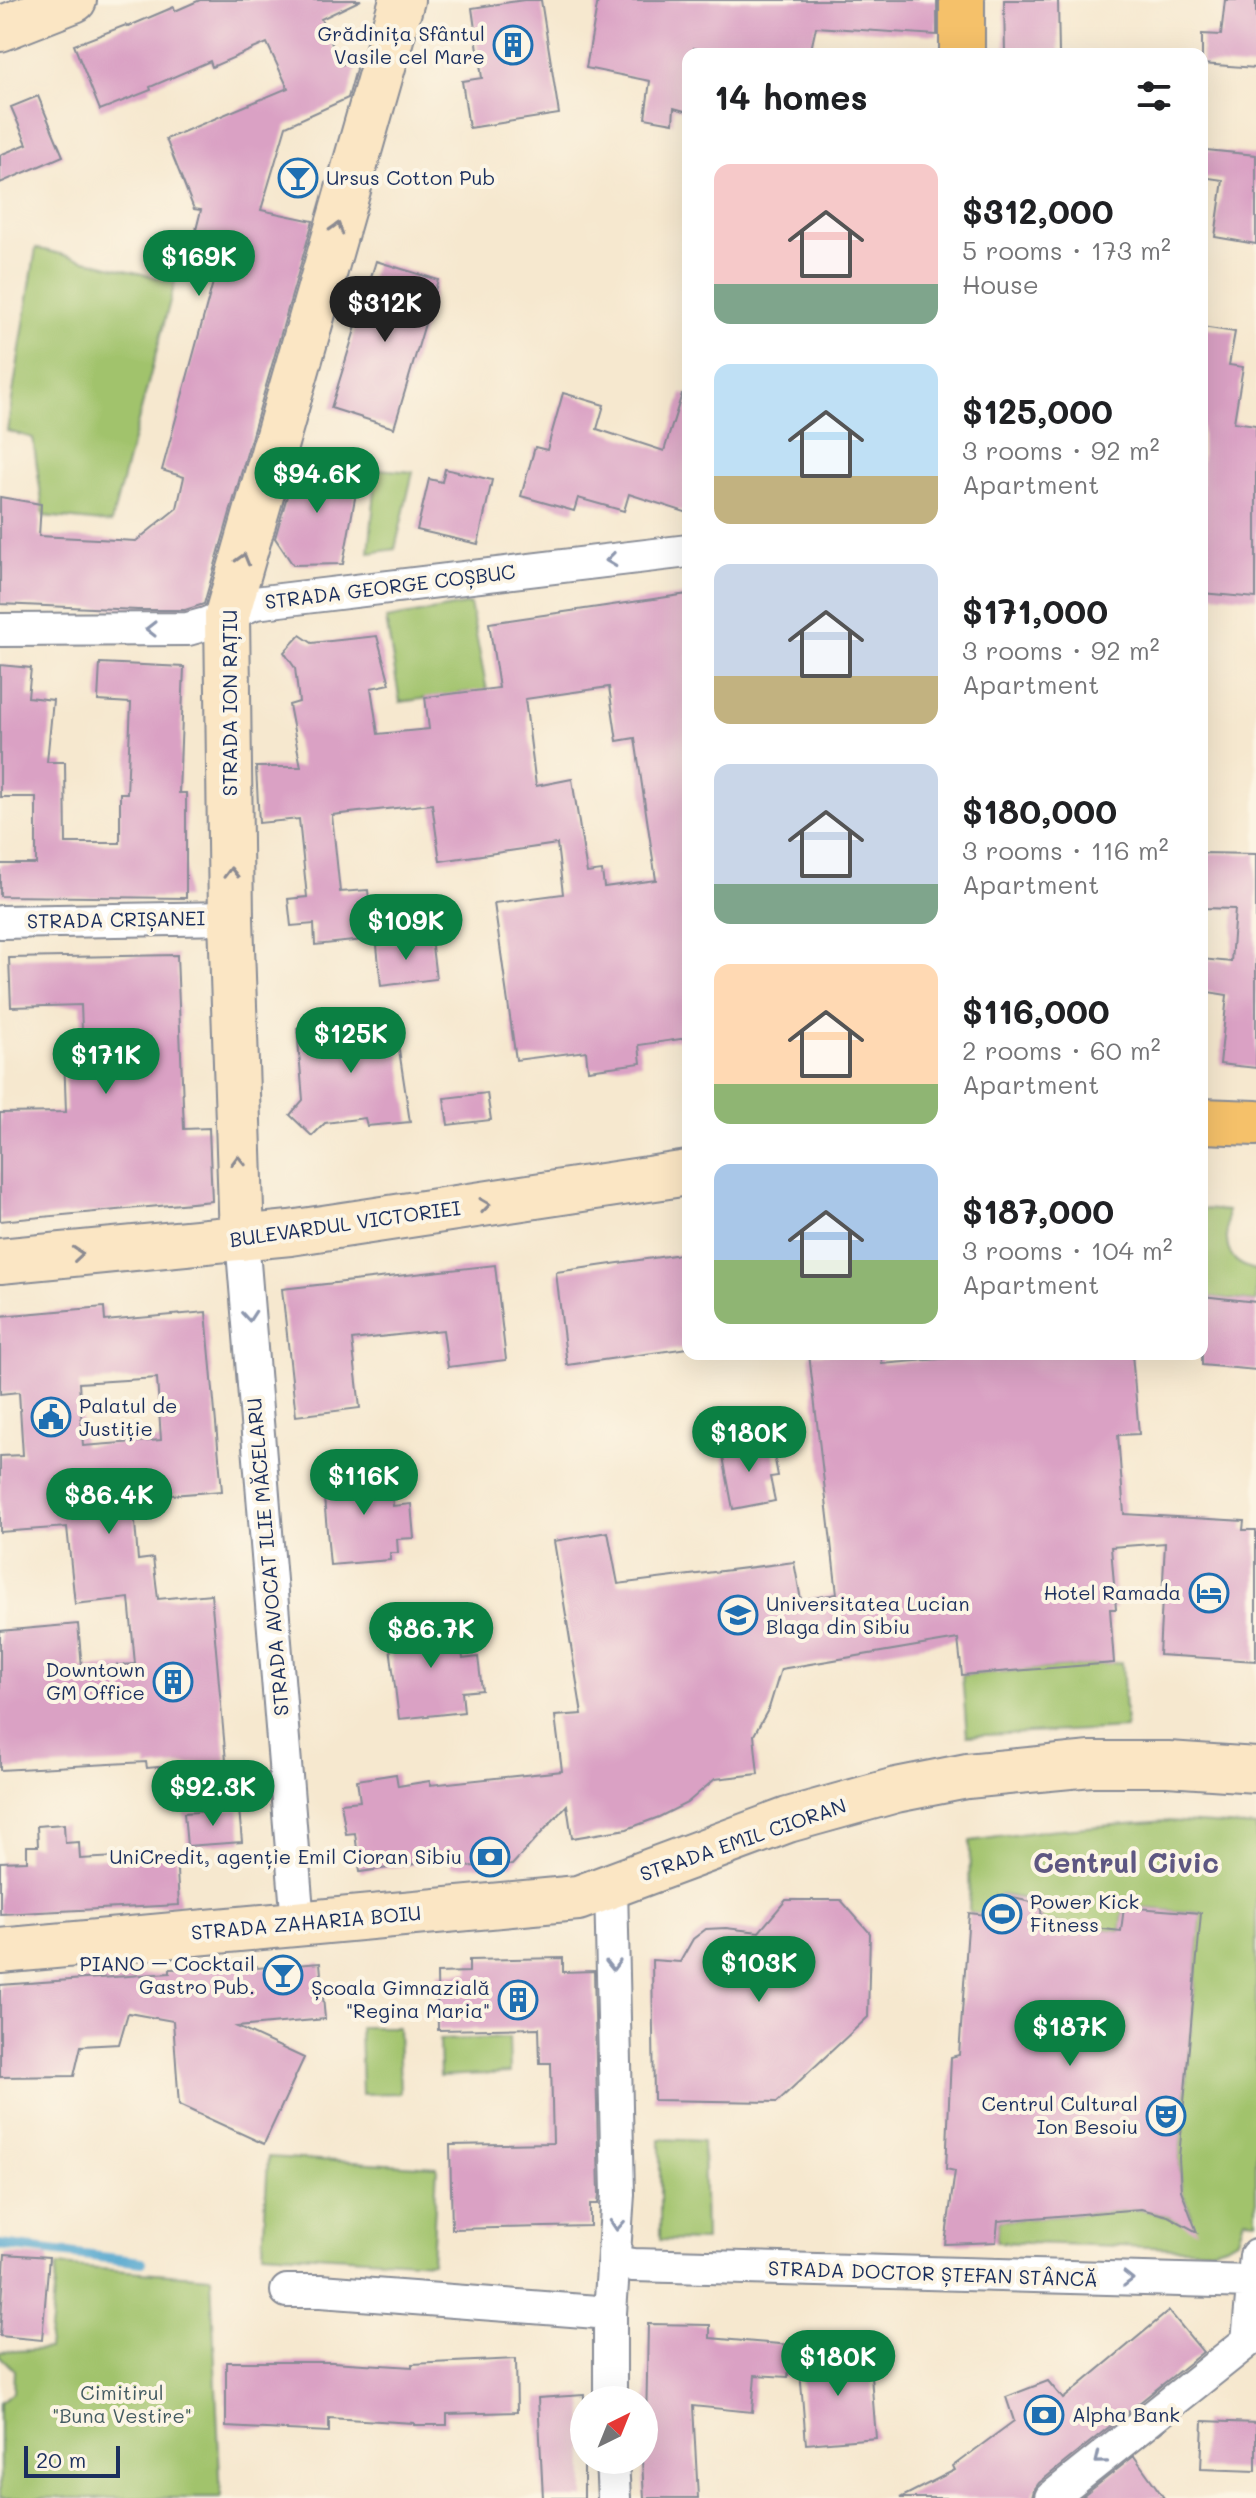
<!DOCTYPE html>
<html lang="en">
<head>
<meta charset="utf-8">
<style>
  :root { --surface:#fff; --page:#f2f2f2; --text:#202124; --muted:#757577; --accent:#0b8043 }
  body { margin:0; font-family:Mali,sans-serif; background:var(--page); color:var(--text); height:100vh; display:flex; flex-direction:column; font-size:30px; white-space:nowrap }
  * { box-sizing:border-box; margin:0 }
  p { font-size:26px; color:var(--muted) }
  .icon { flex:none; width:44px; height:44px; fill:none; stroke:currentColor; stroke-width:2; stroke-linecap:round; stroke-linejoin:round }
  .map { position:relative; flex:1; overflow:hidden }
  .details { position:absolute; left:682px; top:48px; width:526px; height:1312px; display:flex; flex-direction:column; background:var(--surface); border-radius:16px; box-shadow:0 8px 32px #0002 }
  .details>* { flex:none }
  .needle { width:52px; rotate:43deg }
  .fabs { position:absolute; left:570px; top:2386px; display:grid; gap:16px }
  .fabs a { display:grid; place-items:center; width:88px; height:88px; border-radius:50%; background:var(--surface); box-shadow:0 8px 32px #0002; font-size:40px }
  .scale { position:absolute; left:24px; bottom:20px; width:96px; box-sizing:border-box; padding-left:8px; border:4px solid #1b2f5e; border-top:0; font-size:22px; line-height:28px; white-space:nowrap; color:#1b2f5e; -webkit-text-stroke:6px #fcf5e5; paint-order:stroke }
  .price { position:absolute; translate:-50% -68px; padding:0 18px; border-radius:28px; background:var(--accent); color:#fff; font-size:26px; line-height:52px; filter:drop-shadow(0 2px 4px #0008) }
  .price::after { content:''; position:absolute; left:50%; top:48px; width:24px; height:18px; margin-left:-12px; background:inherit; clip-path:polygon(0 0,100% 0,50% 100%) }
  .price.current { background:#222; color:#fff }
  ul { padding:0; list-style:none }
  li { display:flex; align-items:center; gap:24px; height:200px; padding:0 32px }
  li span { display:grid; place-items:center; flex:none; width:224px; height:160px; border-radius:16px; color:#555 }
  li>.icon { margin-inline-start:auto }
  span .icon { width:96px; height:96px; fill:#fffc; stroke-width:1 }
  li b { font-size:34px }
  h2 { display:flex; justify-content:space-between; align-items:center; height:96px; padding:0 32px; font-size:34px }
  .map>svg:first-child { display:block }
  .green { fill:#a1c36c; stroke:#5e7965; stroke-width:2 }
  .lines { fill:none; stroke-linecap:round; stroke-linejoin:round }
  .stream { stroke:#54a7cf; stroke-width:10 }
  .building { fill:#daa1c4; fill-rule:evenodd }
  .street-casing { stroke:#888c96; stroke-width:36 }
  .secondary-casing { stroke:#888c96; stroke-width:48 }
  .primary-casing { stroke:#888c96; stroke-width:48 }
  .street { stroke:#fff; stroke-width:32 }
  .secondary { stroke:#fbe6c4; stroke-width:44 }
  .primary { stroke:#f5c16b; stroke-width:44 }
  .oneway { stroke:#8b8a91 }
  .oneway2 { stroke:#8d97ae }
  .labels { text-anchor:middle; stroke-width:8; stroke-linejoin:round; paint-order:stroke }
  .poi-label { font-size:20px; fill:#1b2f5e; stroke:#fcf5e5; text-anchor:end }
  .street-label { font-size:20px; fill:#1b2f5e; stroke:#fcf5e5 }
  .park-label { font-size:20px; fill:#435b62; stroke:#fcf5e5 }
  .district-label { font-size:28px; font-weight:bold; fill:#5e5782; stroke:#fcf5e5 }
</style>
</head>
<body>
<div class="map">
<svg width="1256" height="2498" viewBox="0 0 1256 2498">
  <rect width="100%" height="100%" fill="#fcf5e5"/>
  <filter id="ink" filterUnits="userSpaceOnUse"><feTurbulence type="fractalNoise" baseFrequency=".0125" numOctaves="2"/><feDisplacementMap in="SourceGraphic" scale="16" xChannelSelector="R" yChannelSelector="G"/><feConvolveMatrix kernelMatrix="1 2 1 2 8 2 1 2 1" color-interpolation-filters="sRGB"/></filter>
  <filter id="wash" filterUnits="userSpaceOnUse"><feTurbulence type="fractalNoise" baseFrequency=".006" numOctaves="4" result="noise"/><feDisplacementMap in="SourceGraphic" scale="32" xChannelSelector="R" yChannelSelector="G"/><feGaussianBlur stdDeviation="1.8" result="paint"/><feColorMatrix in="noise" values="0 0 0 0 0 0 0 0 0 0 0 0 0 0 0 0 0 1.4 0 .05"/><feComposite in="paint" operator="in"/></filter>
  <g filter="url(#wash)">
    <rect width="100%" height="100%" fill="#f6e8cf"/>
    <path class="green" d="M36,248L175,282L111,523L44,516L33,438L7,431Z
      M377,469L413,472L395,549L369,553Z
      M470,604L493,721L468,692L400,702L386,619Z
      M1202,1209L1227,1211C1227,1240 1221,1262 1256,1270V1302L1202,1296Z
      M1122,1662L1126,1728L967,1736L962,1675Z
      M1167,1821L1256,1827V2220L1244,2219L1238,2238L1226,2245L1211,2249L996,2242L998,2221L1141,2209L1168,2216L1182,2223L1192,2216L1181,2190L1179,2158L1201,1913L1124,1907L1121,1931L1042,1922L1041,1909L1036,1903L1027,1899L1000,1895L996,1916L969,1913L970,1841L1048,1830Z
      M398,2027L400,2093L362,2094L360,2027Z
      M509,2038L510,2073L440,2076L439,2040Z
      M660,2139L703,2141L705,2241L660,2240Z
      M268,2157L437,2167L432,2262L263,2252Z
      M57,2266L211,2277L221,2498H0V2402L13,2391L14,2370L0,2356V2352L48,2349Z"/>
    <g class="lines">
      <path class="stream" d="M0,2245L142,2262"/>
    </g>
    <g id="blocks">
      <path class="building" d="M200,0H361L321,19L341,65L353,60L356,69L348,98L286,126L261,210L313,221L204,604L185,610H138L0,604V497L41,504L39,536L136,541L177,508L184,477L162,470L221,253L192,246L201,210L194,209L166,139L288,88L267,43L212,67L210,61L150,87L151,90L100,110L74,45L126,25L127,27L174,7L175,11Z
        M524,0H541L559,114L469,128L462,81L482,78L472,8Z
        M598,0H937V35L816,27L810,54H718L694,48L693,54H688V112L674,108L673,123L645,118L650,81L586,68Z
        M1004,0H1058L1059,54H1005Z
        M1225,0H1256V68L1202,64V34L1221,35Z
        M38,96L63,156L0,183V155L27,144L11,107Z
        M1206,150L1256,155V244L1215,237L1223,180L1202,177Z
        M376,261L438,280L394,428L331,408Z
        M1202,327L1235,332L1229,365L1243,367L1234,422L1256,425V598L1202,593Z
        M563,393L604,405L597,429L664,451L682,394L688,395V513L629,494L624,511L578,498L574,511L521,496L535,447L547,450Z
        M298,458L359,476L343,564L293,565L275,538Z
        M445,469L492,480L478,544L417,530L429,479L442,482Z
        M688,594V1038L639,1045L641,1063L588,1070L586,1051L516,1060L494,903L563,894L557,844L440,861L432,804L332,815L340,892L368,890L373,939L315,945L314,924L291,926L288,899L307,897L299,819L259,823L256,767H301L289,705L299,702L295,668L284,652L300,635L312,643L377,636L390,684L371,688L378,734L429,729L425,697L499,688L489,623ZM609,687L617,741L635,738L656,880L604,887L602,871L587,873L572,779L536,786L525,699Z
        M100,663L184,667L179,793H186V898L0,896V864H36V797H0V665L31,668L28,697L53,700L47,762H65L66,843H120V793H127L131,703L98,701Z
        M1202,853L1256,854V1068L1220,1064L1227,995L1202,991V959L1231,962L1235,909L1202,908Z
        M431,938L436,979L381,986L377,945Z
        M177,955L184,1129L209,1128L212,1201L0,1221V1113L66,1112L64,1054H83L81,1005L11,1007L9,958Z
        M394,1017L410,1122L367,1126L365,1118L325,1123L312,1136L290,1115L303,1100L297,1028Z
        M487,1093L491,1120L448,1125L444,1098Z
        M688,1253V1348L567,1365L556,1272Z
        M495,1265L506,1360L448,1367L443,1330L352,1340L360,1408L296,1416L282,1289Z
        M1202,1296L1256,1302V1370L1202,1365Z
        M104,1307L105,1321L206,1312L222,1491L133,1498L138,1560L153,1558L158,1599L211,1594L226,1761L147,1768L146,1762L0,1770V1631L78,1624L82,1668L135,1664L129,1598L75,1604L67,1527L0,1532V1456L23,1455L19,1392L0,1394V1316ZM157,1378L161,1440L83,1446L79,1383Z
        M809,1354H881L882,1364L998,1354H1132L1139,1434L1118,1435L1124,1514L1244,1521L1243,1530H1256V1661L1159,1655L1165,1543L1111,1547L1116,1609H1110L1114,1663L962,1675L958,1639L781,1669L769,1708L754,1735L758,1774L715,1779L687,1803L659,1817L627,1829L572,1838L567,1805L512,1865L451,1867L450,1859L360,1872L355,1833L346,1834L341,1803L360,1801L357,1780L396,1774L398,1786L430,1781V1785L562,1771L555,1716L582,1714L554,1541L608,1532L618,1584L794,1562L801,1600L837,1594Z
        M759,1440L761,1451L773,1449L778,1476L770,1477L775,1501L733,1509L721,1446Z
        M390,1470L393,1506L411,1504L414,1538L397,1539L398,1553H390V1560L330,1565L322,1475Z
        M458,1622L463,1659L478,1657L482,1690L462,1692L464,1712L399,1719L388,1630Z
        M239,1809L242,1842L187,1846L184,1813Z
        M64,1824L65,1843L79,1842L80,1859L176,1854L179,1905L0,1914V1862L27,1861V1846H38L37,1826Z
        M999,1895L1036,1903L1041,1909L1042,1922L1121,1931L1124,1907L1201,1913L1179,2158L1181,2190L1197,2232L1168,2216L1141,2209L998,2221L996,2242L945,2244L955,2171L946,2169L951,2057L959,2055L969,1913L996,1916Z
        M786,1900H841L870,1933L868,2017L777,2102L654,2100L652,1960L680,1962L693,1939L706,1929L726,1928L759,1932Z
        M563,1958V1972L594,1971L599,2194L598,2204H590V2226L452,2229L450,2145L553,2143L551,2063H540L539,2028L438,2030L437,1973L469,1972V1960Z
        M320,1963L325,2019L237,2027L304,2058L264,2144L179,2105L173,2021L128,2013L119,2044L81,2046L74,2076L0,2077V1985L170,1973V1969L257,1966V1968Z
        M5,2254L49,2257L42,2340L0,2336Z
        M1169,2311L1203,2352L1039,2483L1034,2490L1032,2498H900L955,2470L953,2466L1014,2421L1006,2397L1048,2381L1063,2399Z
        M648,2324L710,2325V2338L791,2345L788,2377L755,2375L752,2412L693,2406L698,2498H644L642,2460H644L646,2426Z
        M869,2351L876,2438L806,2444L799,2357Z
        M516,2359L517,2412L447,2414V2425H414V2423L329,2418V2432L226,2427V2362H332L412,2367V2364Z
        M584,2395V2498H543L538,2398Z
        M1203,2421L1256,2423V2471L1201,2469Z
        M1134,2456L1164,2498H1081Z"/>
    </g>
  </g>
  <g filter="url(#ink)">
    <use href="#blocks" fill-opacity="0" stroke="#888c96" stroke-width="2"/>
    <g class="lines">
      <defs>
        <path id="street" d="M0,630L188,629L206,624L255,603L688,551
          M0,922L231,918
          M242,1238L298,1923
          M614,2262L633,2265L1253,2282
          M287,2291H321L610,2313
          M610,2400V2313L618,2194L611,1887
          M612,2460L614,2498
          M1051,2498L1248,2341L1256,2256"/>
        <path id="secondary" d="M0,29L74,0
          M242,1238L231,918L227,615L402,0
          M0,1261L290,1233L688,1173
          M0,1951L578,1898L788,1820L896,1790L967,1776L1091,1764H1168L1256,1770"/>
        <path id="primary" d="M962,0V54
          M1202,1121L1256,1123"/>
      </defs>
      <use href="#street" class="street-casing"/>
      <use href="#secondary" class="secondary-casing"/>
      <use href="#primary" class="primary-casing"/>
      <use href="#street" class="street"/>
      <use href="#secondary" class="secondary"/>
      <use href="#primary" class="primary"/>
    </g>
    <defs><path id="oneway-chevron" d="M-2-3.5L2.5 0L-2 3.5" fill="none" stroke-width="1.6" stroke-linecap="round" stroke-linejoin="round" transform="scale(2)"/></defs>
    <g class="oneway">
      <use href="#oneway-chevron" transform="translate(337 228) rotate(-74)"/>
      <use href="#oneway-chevron" transform="translate(243 559) rotate(-74)"/>
      <use href="#oneway-chevron" transform="translate(231 873) rotate(-91)"/>
      <use href="#oneway-chevron" transform="translate(238 1161) rotate(-92)"/>
      <use href="#oneway-chevron" transform="translate(485 1205) rotate(-8)"/>
      <use href="#oneway-chevron" transform="translate(78 1254) rotate(-5)"/>
    </g>
    <g class="oneway2">
      <use href="#oneway-chevron" transform="translate(611 560) rotate(173)"/>
      <use href="#oneway-chevron" transform="translate(151 629) rotate(180)"/>
      <use href="#oneway-chevron" transform="translate(249 1316) rotate(85)"/>
      <use href="#oneway-chevron" transform="translate(613 1965) rotate(89)"/>
      <use href="#oneway-chevron" transform="translate(617 2225) rotate(94)"/>
      <use href="#oneway-chevron" transform="translate(1128 2279) rotate(1)"/>
      <use href="#oneway-chevron" transform="translate(1100 2459) rotate(141)"/>
    </g>
  </g>
  <defs>
    <symbol id="building-ring" viewBox="-11 -11 22 22"><circle r="9.5" fill="#fcf5e5" stroke="#1f6fb2" stroke-width="1.5"/><path d="M-4-6H4V6H1V3H-1V6H-4ZM-2.5-4.3h1.7v1.8h-1.7ZM.8-4.3h1.7v1.8H.8ZM-2.5-1h1.7V.8h-1.7ZM.8-1h1.7V.8H.8Z" fill="#1f6fb2"/></symbol>
    <symbol id="bar-ring" viewBox="-11 -11 22 22"><circle r="9.5" fill="#fcf5e5" stroke="#1f6fb2" stroke-width="1.5"/><path d="M-6-5H6L.8 .8V4.5H3.5V6h-7V4.5H-.8V.8Z" fill="#1f6fb2"/></symbol>
    <symbol id="civic-ring" viewBox="-11 -11 22 22"><circle r="9.5" fill="#fcf5e5" stroke="#1f6fb2" stroke-width="1.5"/><path d="M-.6-6.5H3V-4.5H.6V-3L4-1V1h2V6H-6V1h2V-1L-.6-3ZM-1.2 2.5V6h2.4V2.5Z" fill="#1f6fb2"/></symbol>
    <symbol id="hotel-ring" viewBox="-11 -11 22 22"><circle r="9.5" fill="#fcf5e5" stroke="#1f6fb2" stroke-width="1.5"/><path d="M-6-4.5h1.5V1H6V5H4.5V3h-9V5H-6ZM-4 0a1.8 1.8 0 1 1 3.6 0ZM.5 0V-2.5h3Q6-2.5 6 0Z" fill="#1f6fb2"/></symbol>
    <symbol id="university-ring" viewBox="-11 -11 22 22"><circle r="9.5" fill="#fcf5e5" stroke="#1f6fb2" stroke-width="1.5"/><path d="M0-5L7-2L0 1L-7-2ZM-4 1L0 2.5L4 1V4Q0 6-4 4Z" fill="#1f6fb2"/></symbol>
    <symbol id="bank-ring" viewBox="-11 -11 22 22"><circle r="9.5" fill="#fcf5e5" stroke="#1f6fb2" stroke-width="1.5"/><path d="M-6-4H6V4H-6ZM0-2.3a2.3 2.3 0 1 0 0 4.6a2.3 2.3 0 1 0 0-4.6Z" fill="#1f6fb2"/></symbol>
    <symbol id="stadium-ring" viewBox="-11 -11 22 22"><circle r="9.5" fill="#fcf5e5" stroke="#1f6fb2" stroke-width="1.5"/><path d="M0-5a6.5 5 0 1 0 0 10a6.5 5 0 1 0 0-10ZM-3.5-1.8h7v3.6h-7Z" fill="#1f6fb2"/></symbol>
    <symbol id="theatre-ring" viewBox="-11 -11 22 22"><circle r="9.5" fill="#fcf5e5" stroke="#1f6fb2" stroke-width="1.5"/><path d="M-5-5.5Q0-4 5-5.5V0Q5 5 0 6Q-5 5-5 0ZM-3.3-2.5H-1v1.5H-3.3ZM1-2.5H3.3v1.5H1ZM-2.8 1Q0 5.5 2.8 1Z" fill="#1f6fb2"/></symbol>
  </defs>
  <g fill-rule="evenodd">
    <use href="#building-ring" x="491" y="23" width="44" height="44"/>
    <use href="#bar-ring" x="276" y="156" width="44" height="44"/>
    <use href="#civic-ring" x="29" y="1395" width="44" height="44"/>
    <use href="#hotel-ring" x="1187" y="1571" width="44" height="44"/>
    <use href="#university-ring" x="716" y="1593" width="44" height="44"/>
    <use href="#building-ring" x="151" y="1660" width="44" height="44"/>
    <use href="#bank-ring" x="468" y="1835" width="44" height="44"/>
    <use href="#stadium-ring" x="980" y="1892" width="44" height="44"/>
    <use href="#bar-ring" x="261" y="1953" width="44" height="44"/>
    <use href="#building-ring" x="496" y="1978" width="44" height="44"/>
    <use href="#theatre-ring" x="1144" y="2094" width="44" height="44"/>
    <use href="#bank-ring" x="1022" y="2393" width="44" height="44"/>
  </g>
  <g class="labels">
    <g class="poi-label">
      <text x="485" y="41">Grădinița Sfântul<tspan x="485" dy="23">Vasile cel Mare</tspan></text>
      <text x="326" y="185" text-anchor="start">Ursus Cotton Pub</text>
      <text x="79" y="1413" text-anchor="start">Palatul de<tspan x="79" dy="23">Justiție</tspan></text>
      <text x="1181" y="1600">Hotel Ramada</text>
      <text x="766" y="1611" text-anchor="start">Universitatea Lucian<tspan x="766" dy="23">Blaga din Sibiu</tspan></text>
      <text x="145" y="1677">Downtown<tspan x="145" dy="23">GM Office</tspan></text>
      <text x="462" y="1864">UniCredit, agenție Emil Cioran Sibiu</text>
      <text x="1030" y="1909" text-anchor="start">Power Kick<tspan x="1030" dy="23">Fitness</tspan></text>
      <text x="255" y="1971">PIANO – Cocktail<tspan x="255" dy="23">Gastro Pub.</tspan></text>
      <text x="490" y="1995">Școala Gimnazială<tspan x="490" dy="23">"Regina Maria"</tspan></text>
      <text x="1138" y="2111">Centrul Cultural<tspan x="1138" dy="23">Ion Besoiu</tspan></text>
      <text x="1072" y="2422" text-anchor="start">Alpha Bank</text>
    </g>
    <g class="street-label">
      <text transform="translate(390 587) rotate(-7)" y="7">STRADA GEORGE COȘBUC</text>
      <text transform="translate(230 703) rotate(-90)" y="7">STRADA ION RAȚIU</text>
      <text transform="translate(116 920) rotate(-1)" y="7">STRADA CRIȘANEI</text>
      <text transform="translate(345 1224) rotate(-8)" y="7">BULEVARDUL VICTORIEI</text>
      <text transform="translate(268 1557) rotate(-95)" y="7">STRADA AVOCAT ILIE MĂCELARU</text>
      <text transform="translate(743 1840) rotate(-19)" y="7">STRADA EMIL CIORAN</text>
      <text transform="translate(306 1923) rotate(-5)" y="7">STRADA ZAHARIA BOIU</text>
      <text transform="translate(933 2274) rotate(2)" y="7">STRADA DOCTOR ȘTEFAN STÂNCĂ</text>
    </g>
    <g class="park-label">
      <text x="122" y="2400">Cimitirul<tspan x="122" dy="23">"Buna Vestire"</tspan></text>
    </g>
    <g class="district-label">
      <text x="1126" y="1873">Centrul Civic</text>
    </g>
  </g>
</svg>
<div class="fabs">
<a><svg class="needle" viewBox="-14 -14 28 28"><path d="M0-13l5 13h-10z" fill="#e53935"/><path d="M0 13l5-13h-10z" fill="#757577"/></svg></a>
</div>
<div class="scale">20 m</div>
<b class="price" style="left:199px;top:298px">$169K</b>
<b class="price current" style="left:385px;top:344px">$312K</b>
<b class="price" style="left:317px;top:515px">$94.6K</b>
<b class="price" style="left:406px;top:962px">$109K</b>
<b class="price" style="left:351px;top:1075px">$125K</b>
<b class="price" style="left:106px;top:1096px">$171K</b>
<b class="price" style="left:749px;top:1474px">$180K</b>
<b class="price" style="left:364px;top:1517px">$116K</b>
<b class="price" style="left:109px;top:1536px">$86.4K</b>
<b class="price" style="left:431px;top:1670px">$86.7K</b>
<b class="price" style="left:213px;top:1828px">$92.3K</b>
<b class="price" style="left:759px;top:2004px">$103K</b>
<b class="price" style="left:1070px;top:2068px">$187K</b>
<b class="price" style="left:838px;top:2398px">$180K</b>
<section class="details">
<h2>14 homes<svg class="icon" aria-label="filters" viewBox="0 0 24 24"><path d="M4 7h16M4 17h16"/><circle cx="9" cy="7" r="2"/><circle cx="15" cy="17" r="2"/></svg></h2>
<ul>
<li><span style="background:linear-gradient(#f6c9c9 75%,#7fa58c 0)"><svg class="icon" aria-label="home" viewBox="0 0 24 24"><path d="M3 11l9-7 9 7M6 9v11h12V9"/></svg></span><div><b>$312,000</b><p>5 rooms · 173 m²</p><p>House</p></div></li>
<li><span style="background:linear-gradient(#bfe0f5 70%,#c2b280 0)"><svg class="icon" aria-label="home" viewBox="0 0 24 24"><path d="M3 11l9-7 9 7M6 9v11h12V9"/></svg></span><div><b>$125,000</b><p>3 rooms · 92 m²</p><p>Apartment</p></div></li>
<li><span style="background:linear-gradient(#c9d6e8 70%,#c2b280 0)"><svg class="icon" aria-label="home" viewBox="0 0 24 24"><path d="M3 11l9-7 9 7M6 9v11h12V9"/></svg></span><div><b>$171,000</b><p>3 rooms · 92 m²</p><p>Apartment</p></div></li>
<li><span style="background:linear-gradient(#c9d6e8 75%,#7fa58c 0)"><svg class="icon" aria-label="home" viewBox="0 0 24 24"><path d="M3 11l9-7 9 7M6 9v11h12V9"/></svg></span><div><b>$180,000</b><p>3 rooms · 116 m²</p><p>Apartment</p></div></li>
<li><span style="background:linear-gradient(#ffd9b3 75%,#8fb573 0)"><svg class="icon" aria-label="home" viewBox="0 0 24 24"><path d="M3 11l9-7 9 7M6 9v11h12V9"/></svg></span><div><b>$116,000</b><p>2 rooms · 60 m²</p><p>Apartment</p></div></li>
<li><span style="background:linear-gradient(#a9c7e8 60%,#8fb573 0)"><svg class="icon" aria-label="home" viewBox="0 0 24 24"><path d="M3 11l9-7 9 7M6 9v11h12V9"/></svg></span><div><b>$187,000</b><p>3 rooms · 104 m²</p><p>Apartment</p></div></li>
</ul>
</section>
</div>
</body>
</html>
